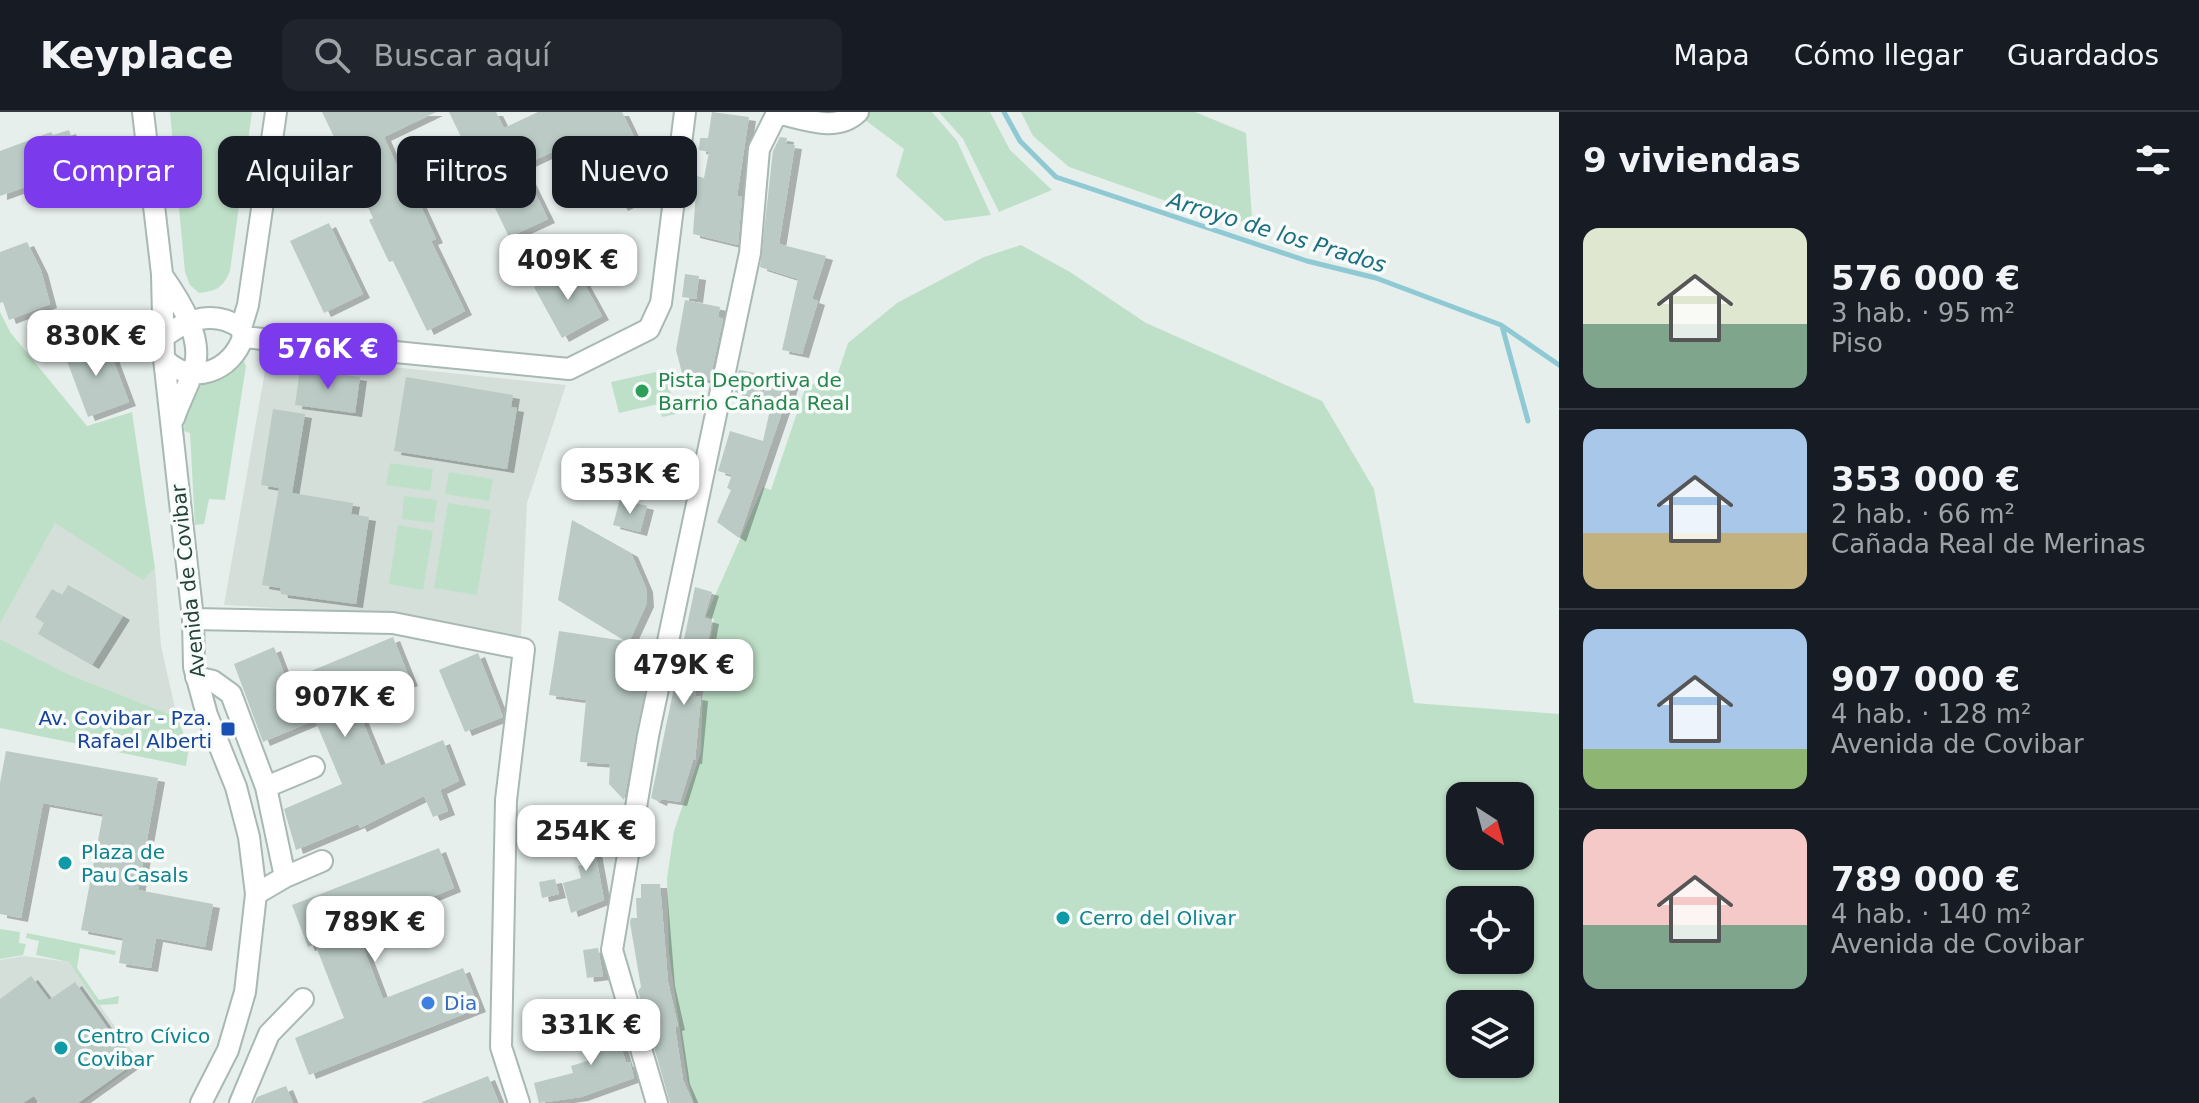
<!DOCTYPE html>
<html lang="es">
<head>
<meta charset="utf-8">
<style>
  :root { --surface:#171b24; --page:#20242c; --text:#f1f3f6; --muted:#9ea1a6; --line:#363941; --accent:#7c3aed }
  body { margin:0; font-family:"DejaVu Sans",sans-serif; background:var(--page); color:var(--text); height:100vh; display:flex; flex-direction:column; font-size:30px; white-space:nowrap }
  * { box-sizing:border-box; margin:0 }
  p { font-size:26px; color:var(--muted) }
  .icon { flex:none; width:44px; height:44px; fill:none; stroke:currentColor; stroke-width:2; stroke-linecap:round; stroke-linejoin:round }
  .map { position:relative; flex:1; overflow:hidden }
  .panel { display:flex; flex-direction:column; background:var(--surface); width:640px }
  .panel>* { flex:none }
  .top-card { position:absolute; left:24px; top:24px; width:760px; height:72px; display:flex; gap:16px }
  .needle { width:52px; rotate:144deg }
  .buttons { position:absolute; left:1446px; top:670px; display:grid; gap:16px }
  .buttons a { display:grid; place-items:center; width:88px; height:88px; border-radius:16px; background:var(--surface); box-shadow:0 2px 6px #0004; font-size:40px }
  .price { position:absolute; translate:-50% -68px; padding:0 18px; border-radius:16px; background:#fff; color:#222; font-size:26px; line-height:52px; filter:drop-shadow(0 2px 4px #0008) }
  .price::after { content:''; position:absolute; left:50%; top:48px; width:24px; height:18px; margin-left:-12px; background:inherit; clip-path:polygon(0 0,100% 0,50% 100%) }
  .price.current { background:var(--accent); color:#fff }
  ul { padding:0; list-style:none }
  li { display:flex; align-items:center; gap:24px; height:200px; padding:0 24px }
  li+li { border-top:2px solid var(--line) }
  li span { display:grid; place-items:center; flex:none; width:224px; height:160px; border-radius:16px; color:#555 }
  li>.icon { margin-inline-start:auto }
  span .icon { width:96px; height:96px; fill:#fffc; stroke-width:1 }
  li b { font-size:34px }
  h2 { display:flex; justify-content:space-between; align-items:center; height:96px; padding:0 24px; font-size:34px }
  .chip { padding:0 28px; border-radius:16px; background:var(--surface); box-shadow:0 2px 6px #0004; font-size:28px; line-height:72px }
  .chip.current { background:var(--accent); color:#fff }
  header { display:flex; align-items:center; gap:48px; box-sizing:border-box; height:112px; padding:0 40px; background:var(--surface); border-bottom:2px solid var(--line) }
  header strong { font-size:38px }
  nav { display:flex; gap:44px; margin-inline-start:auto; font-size:28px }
  .search { width:560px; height:72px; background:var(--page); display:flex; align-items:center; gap:20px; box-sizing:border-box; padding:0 28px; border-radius:16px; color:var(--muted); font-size:30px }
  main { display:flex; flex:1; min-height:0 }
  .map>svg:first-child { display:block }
  .built { fill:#d4dfda }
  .green { fill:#bfe0c8; fill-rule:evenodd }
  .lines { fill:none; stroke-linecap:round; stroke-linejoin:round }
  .stream { stroke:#8ec9d4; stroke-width:5 }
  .building { fill:#bbcac4; filter:url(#shadow) }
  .minor-casing { stroke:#a8b8b2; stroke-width:24 }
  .minor { stroke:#fff; stroke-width:20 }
  .leisure-dot { fill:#2e9e5b; stroke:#f7fbf9; stroke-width:3 }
  .transit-dot { fill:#1a4fb4; stroke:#f7fbf9; stroke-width:3 }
  .culture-dot { fill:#0f9aa8; stroke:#f7fbf9; stroke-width:3 }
  .shop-dot { fill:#3f7fe0; stroke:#f7fbf9; stroke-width:3 }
  .labels { text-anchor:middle; stroke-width:7; stroke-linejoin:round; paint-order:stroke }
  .leisure-label { font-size:20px; fill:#27864d; stroke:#f7fbf9; text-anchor:start }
  .street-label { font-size:20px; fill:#24423a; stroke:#f7fbf9 }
  .transit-label { font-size:20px; fill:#164399; stroke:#f7fbf9; text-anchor:end }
  .culture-label { font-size:20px; fill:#0d838f; stroke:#f7fbf9; text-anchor:start }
  .shop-label { font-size:20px; fill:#366cbe; stroke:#f7fbf9; text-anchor:start }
  .water-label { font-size:22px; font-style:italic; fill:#1c6f80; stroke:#f7fbf9 }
</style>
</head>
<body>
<header>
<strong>Keyplace</strong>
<div class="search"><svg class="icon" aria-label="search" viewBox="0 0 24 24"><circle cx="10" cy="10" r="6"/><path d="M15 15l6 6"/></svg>Buscar aquí</div>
<nav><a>Mapa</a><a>Cómo llegar</a><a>Guardados</a></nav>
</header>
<main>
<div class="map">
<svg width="1559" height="991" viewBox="0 0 1559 991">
  <defs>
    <filter id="shadow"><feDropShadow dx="7" dy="4" stdDeviation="0" flood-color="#0004"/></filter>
  </defs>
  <rect width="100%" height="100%" fill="#e6efeb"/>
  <path class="built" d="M268,242L566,273L527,391L521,524L408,503L224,493Z
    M55,410L143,467L155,456L161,534L177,605L68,562L0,527V512Z
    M24,844L69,850L140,950L84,991H0V848Z"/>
  <path class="green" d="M170,0H252L230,159C223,176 216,179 199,181L190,173L185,160Z
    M869,0H932L957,29L991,103L945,109L896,64L904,37L865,8Z
    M939,0H990L1010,38L1052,78L999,100L963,27Z
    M1021,0H1195L1246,21L1252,106L1232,112L1069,55L1033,24Z
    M1021,133L1070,160L1146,211L1322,289L1374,377L1414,591L1559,602V991H694L687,967L669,841L667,766L674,719L701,640L703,571L714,507L706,504L763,375L771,378L806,274L836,267L848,231L897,191L984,145ZM1460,684H1520V744H1460ZM1460,788H1520V848H1460ZM1460,892H1520V952H1460Z
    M0,200L10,220L87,314L132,300L155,456L143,468L55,411L0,512Z
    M243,247L246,254L225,388L209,387L204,412L195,413L190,321L184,319L185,293L191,278L227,261Z
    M665,258L676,302L662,305L658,292L619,301L611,270Z
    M390,351L433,357L430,379L386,373Z
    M449,360L493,367L489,389L445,382Z
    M404,384L437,388L434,411L402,407Z
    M448,391L491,398L477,483L434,476Z
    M398,413L433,419L423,478L389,472Z
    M0,527L68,562L177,605L189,635L186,654L0,616Z
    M0,817L20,820L19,831L26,832L23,843L0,847Z
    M27,821L116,839L115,843L80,836L77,856L99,888L119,884L118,892L98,893L69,850L36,843L39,829L26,826Z"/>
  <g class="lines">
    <path class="stream" d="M1004,0L1020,29L1056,65L1307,149L1376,166L1501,213L1559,253
      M1502,214L1528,309"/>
  </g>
  <path class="building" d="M322,0H436L384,25L412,88L417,86L436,127L431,129L465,199L427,219L393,149L389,150L369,108L373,106Z
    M449,0H496L504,16L538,0H622L636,29L608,25L605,42L648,52L659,76L621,95L586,24L522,54L548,107L509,125Z
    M712,0L749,5L737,84L742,85L738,133L693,122L697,64L704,66L709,40L699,38L700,26H708Z
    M69,18L74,33L59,39L67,60L0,84V39L51,20L53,23Z
    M780,25L787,26L786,32L795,33L779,132L826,144L812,187L818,189L802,242L782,238L798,167L760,155L773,39Z
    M329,111L363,182L324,201L290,129Z
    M27,130L41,158L50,192L9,208L3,190L0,191V140Z
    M574,153L602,204L562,226L534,175Z
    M685,162L699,164L696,187L682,185Z
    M685,188L720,195L718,205L723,207L710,268L683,265L676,238Z
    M105,226L129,290L88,305L64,241Z
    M300,257L360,265L355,301L295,293Z
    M739,258L793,268L739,426L717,410L731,378L727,376L732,363L718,359L730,319L763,329L772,289L735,280Z
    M406,265L513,283L511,295L517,296L507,357L394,339Z
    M273,297L305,302L292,381L353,391L351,402L369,405L356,492L281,482L280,476L262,473L279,376L261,373Z
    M620,387L647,394L640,420L613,413Z
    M572,408L631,441L646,476L647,491L628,532L653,536L624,688L609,672L610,652L580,650L586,588L549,583L559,519L625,529L558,488Z
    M68,473L123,504L92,553L38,522L44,511L35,505L52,477L62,483Z
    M695,475L712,480L704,506L712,508L705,546L700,545L695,584L701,585L695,648H693L680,690L661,687L660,690L651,686Z
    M393,525L411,570L356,593L381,654L443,628L459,669L440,678L448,699L433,705L424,684L360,716L358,712L296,738L284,697L342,672L315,608L263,630L234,552L274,535L287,569Z
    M478,541L503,605L465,620L439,558Z
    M6,639L158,666L138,778L213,792L205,835L156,826L151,856L119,851L123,826L81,818L103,702L43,691L21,806L0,802V671Z
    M594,713L601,738L595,739L604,788L571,801L563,771L581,766L578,754L584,753L574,718Z
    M439,736L454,776L356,816L383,887L463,856L479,896L309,963L295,926L344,906L315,832L308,835L292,793Z
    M555,767L559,782L542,786L539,770Z
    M641,772H660L668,870L678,914L675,915L683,968L693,991H670L638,879L641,875L630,811L631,806H637L636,786H641Z
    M598,836L603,864L587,866L583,838Z
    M31,864L49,888L75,870L133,952L78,991H39L34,984L23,991H0V887Z
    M612,903L626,951L630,950L634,966L581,985L539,991L534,971L573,961L571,954L597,946L587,910Z
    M488,964L499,991H422V990Z
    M286,974L293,991H254L257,985Z"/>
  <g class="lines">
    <defs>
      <path id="minor" d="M143,0L162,162L164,247L193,507L194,555L207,603L236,675L249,725L256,782L245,880L228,938L201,991
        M164,166C180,189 202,224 195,253C190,271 180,288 174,306
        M241,216L248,193L276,0
        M243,225L569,257L649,217L661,191L685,0
        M164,247C192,275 232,259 243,225L241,216C215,198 188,206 164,225
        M193,507L393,511L524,537L506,688L501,935L519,991
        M196,565L213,569L231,582L266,675L285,765L256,782
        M266,675L314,655
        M285,765L322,749
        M240,991L269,922L303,887
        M657,991L612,838L648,624L750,141L759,37L777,1C805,7 836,21 858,0"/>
    </defs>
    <use href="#minor" class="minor-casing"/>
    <use href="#minor" class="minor"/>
  </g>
  <circle class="leisure-dot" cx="642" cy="279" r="8"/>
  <rect class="transit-dot" x="220" y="609" width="16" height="16" rx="4"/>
  <g class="culture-dot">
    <circle cx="65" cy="751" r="8"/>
    <circle cx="1063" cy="806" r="8"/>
    <circle cx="61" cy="936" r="8"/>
  </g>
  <circle class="shop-dot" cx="428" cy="891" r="8"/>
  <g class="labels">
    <g class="leisure-label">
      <text x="658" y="275">Pista Deportiva de<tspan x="658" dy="23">Barrio Cañada Real</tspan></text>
    </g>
    <g class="street-label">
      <text transform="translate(188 469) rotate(-96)" y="7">Avenida de Covibar</text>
    </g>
    <g class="transit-label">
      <text x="212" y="613">Av. Covibar - Pza.<tspan x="212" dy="23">Rafael Alberti</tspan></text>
    </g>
    <g class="culture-label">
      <text x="81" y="747">Plaza de<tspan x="81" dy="23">Pau Casals</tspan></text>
      <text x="1079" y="813">Cerro del Olivar</text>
      <text x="77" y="931">Centro Cívico<tspan x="77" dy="23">Covibar</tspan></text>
    </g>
    <g class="shop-label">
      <text x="444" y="898">Dia</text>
    </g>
    <g class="water-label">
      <text transform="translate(1277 120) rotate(17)" y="8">Arroyo de los Prados</text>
    </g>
  </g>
</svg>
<div class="buttons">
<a><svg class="needle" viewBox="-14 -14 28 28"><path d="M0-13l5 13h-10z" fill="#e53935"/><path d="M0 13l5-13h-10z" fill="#9ea1a6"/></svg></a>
<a><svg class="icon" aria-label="locate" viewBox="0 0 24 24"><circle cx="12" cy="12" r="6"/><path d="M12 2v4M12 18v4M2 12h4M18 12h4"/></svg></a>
<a><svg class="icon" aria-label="layers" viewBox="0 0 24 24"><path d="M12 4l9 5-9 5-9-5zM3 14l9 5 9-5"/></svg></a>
</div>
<b class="price" style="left:568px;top:190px">409K €</b>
<b class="price" style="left:96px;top:266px">830K €</b>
<b class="price current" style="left:328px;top:279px">576K €</b>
<b class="price" style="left:630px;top:404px">353K €</b>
<b class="price" style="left:684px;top:595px">479K €</b>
<b class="price" style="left:345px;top:627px">907K €</b>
<b class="price" style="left:586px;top:761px">254K €</b>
<b class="price" style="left:375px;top:852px">789K €</b>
<b class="price" style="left:591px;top:955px">331K €</b>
<div class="top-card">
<a class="chip current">Comprar</a>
<a class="chip">Alquilar</a>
<a class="chip">Filtros</a>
<a class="chip">Nuevo</a>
</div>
</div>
<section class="panel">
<h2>9 viviendas<svg class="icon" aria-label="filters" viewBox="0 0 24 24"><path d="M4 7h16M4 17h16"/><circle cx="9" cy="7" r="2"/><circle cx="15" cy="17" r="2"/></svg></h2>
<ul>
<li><span style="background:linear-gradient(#dfe7d0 60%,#7fa58c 0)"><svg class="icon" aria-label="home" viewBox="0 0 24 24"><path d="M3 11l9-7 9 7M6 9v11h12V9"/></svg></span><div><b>576 000 €</b><p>3 hab. · 95 m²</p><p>Piso</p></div></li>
<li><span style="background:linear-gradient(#a9c7e8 65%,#c2b280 0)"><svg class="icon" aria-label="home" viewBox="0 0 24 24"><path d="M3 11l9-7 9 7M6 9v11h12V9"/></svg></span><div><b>353 000 €</b><p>2 hab. · 66 m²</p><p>Cañada Real de Merinas</p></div></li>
<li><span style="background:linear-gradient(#a9c7e8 75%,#8fb573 0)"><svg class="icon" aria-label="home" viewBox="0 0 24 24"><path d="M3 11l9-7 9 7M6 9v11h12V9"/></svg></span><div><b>907 000 €</b><p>4 hab. · 128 m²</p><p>Avenida de Covibar</p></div></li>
<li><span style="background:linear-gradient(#f6c9c9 60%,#7fa58c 0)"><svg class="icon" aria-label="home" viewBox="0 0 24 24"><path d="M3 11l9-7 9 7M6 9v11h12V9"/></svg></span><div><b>789 000 €</b><p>4 hab. · 140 m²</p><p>Avenida de Covibar</p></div></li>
</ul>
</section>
</main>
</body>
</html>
